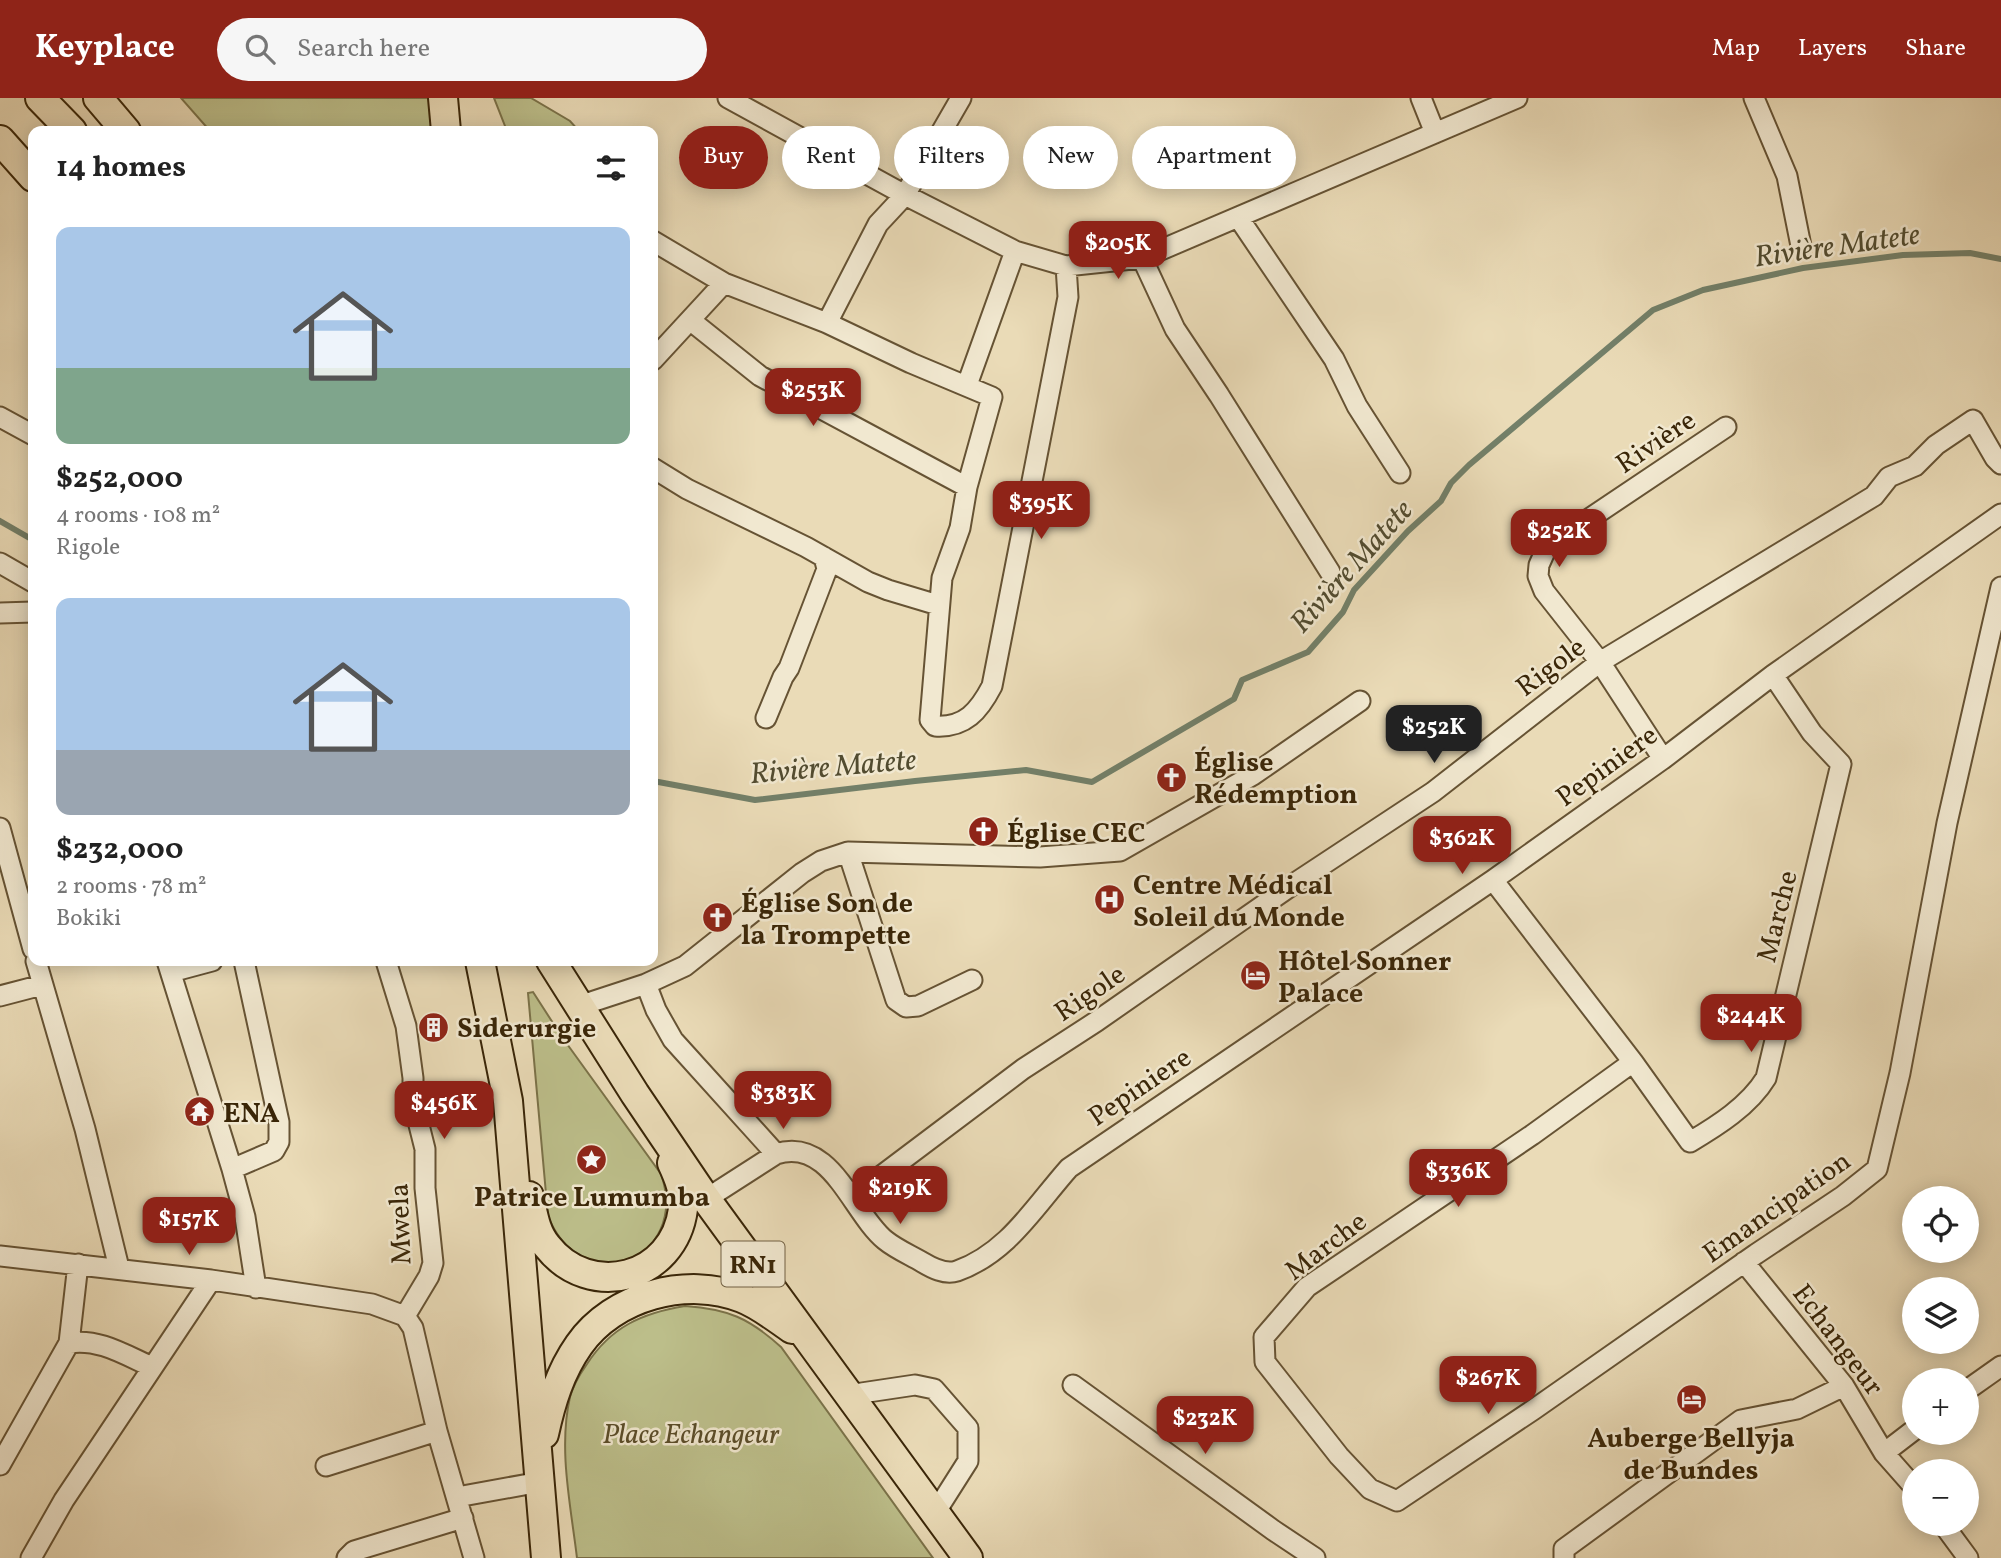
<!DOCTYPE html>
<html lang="en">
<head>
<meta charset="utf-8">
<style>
  :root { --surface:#fff; --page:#f6f6f6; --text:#222; --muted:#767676; --accent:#8f2418 }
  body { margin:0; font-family:Vollkorn,serif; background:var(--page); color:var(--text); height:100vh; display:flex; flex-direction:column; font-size:26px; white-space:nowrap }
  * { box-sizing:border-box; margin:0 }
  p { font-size:23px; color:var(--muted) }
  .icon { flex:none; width:38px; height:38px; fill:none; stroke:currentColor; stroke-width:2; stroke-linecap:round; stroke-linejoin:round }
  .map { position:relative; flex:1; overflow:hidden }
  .drawer { position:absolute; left:28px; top:28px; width:630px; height:840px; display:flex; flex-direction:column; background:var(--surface); border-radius:14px; box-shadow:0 4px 18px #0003 }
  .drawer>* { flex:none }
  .top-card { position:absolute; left:679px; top:28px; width:665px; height:63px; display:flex; gap:14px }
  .tools { position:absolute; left:1902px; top:1088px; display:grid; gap:14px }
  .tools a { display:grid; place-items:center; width:77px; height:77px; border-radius:50%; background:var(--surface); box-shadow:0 4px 18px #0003; font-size:35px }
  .price { position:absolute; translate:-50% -60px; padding:0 16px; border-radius:14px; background:var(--accent); color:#fff; font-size:23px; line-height:46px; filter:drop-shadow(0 2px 4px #0008) }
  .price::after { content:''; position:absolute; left:50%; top:42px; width:21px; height:16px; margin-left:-10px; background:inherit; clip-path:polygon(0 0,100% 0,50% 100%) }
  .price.on { background:#222; color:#fff }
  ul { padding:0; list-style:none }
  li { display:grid; align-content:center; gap:14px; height:371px; padding:0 28px }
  li span { display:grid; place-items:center; height:217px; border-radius:14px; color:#555 }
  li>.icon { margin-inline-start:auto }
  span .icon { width:126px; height:126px; fill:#fffc; stroke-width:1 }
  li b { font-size:30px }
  h2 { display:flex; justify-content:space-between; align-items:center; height:84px; padding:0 28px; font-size:30px }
  .chip { padding:0 24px; border-radius:32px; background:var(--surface); box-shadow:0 4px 18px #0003; font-size:24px; line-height:63px }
  .chip.on { background:var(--accent); color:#fff }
  header { display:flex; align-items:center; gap:42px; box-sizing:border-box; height:98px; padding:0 35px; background:var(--accent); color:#fff }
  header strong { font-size:33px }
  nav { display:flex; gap:38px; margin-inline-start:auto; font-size:24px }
  .search { width:490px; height:63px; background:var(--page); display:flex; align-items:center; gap:18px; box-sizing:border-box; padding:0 24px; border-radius:38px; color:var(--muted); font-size:26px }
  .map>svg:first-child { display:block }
  .green { fill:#bcbe8a; stroke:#7b7249; stroke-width:2 }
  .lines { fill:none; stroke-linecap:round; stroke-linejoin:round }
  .stream { stroke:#738069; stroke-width:6 }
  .minor-casing { stroke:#665334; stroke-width:23 }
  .highway-casing { stroke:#3a2608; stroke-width:32 }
  .minor { stroke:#f1e8d0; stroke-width:19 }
  .highway { stroke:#eadbb7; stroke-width:28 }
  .labels { text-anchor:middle; stroke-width:5; stroke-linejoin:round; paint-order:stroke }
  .shield { fill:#f1e8d0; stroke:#716044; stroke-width:2 }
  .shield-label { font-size:26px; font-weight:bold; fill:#3a2608 }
  .street-label { font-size:28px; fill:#3a2608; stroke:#f1e8d0 }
  .poi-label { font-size:28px; font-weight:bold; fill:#3a2608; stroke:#f1e8d0; text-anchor:start }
  .park-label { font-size:28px; font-style:italic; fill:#5a4c28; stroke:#f1e8d0 }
  .water-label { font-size:30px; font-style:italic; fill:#524c30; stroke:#f1e8d0 }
</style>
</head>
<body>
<header>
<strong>Keyplace</strong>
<div class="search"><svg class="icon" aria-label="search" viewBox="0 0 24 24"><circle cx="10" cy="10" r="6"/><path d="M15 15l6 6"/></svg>Search here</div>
<nav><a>Map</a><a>Layers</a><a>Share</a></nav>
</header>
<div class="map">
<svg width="2001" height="1460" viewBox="0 0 2001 1460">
  <rect width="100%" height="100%" fill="#eadbb7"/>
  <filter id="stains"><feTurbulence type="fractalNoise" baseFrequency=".00286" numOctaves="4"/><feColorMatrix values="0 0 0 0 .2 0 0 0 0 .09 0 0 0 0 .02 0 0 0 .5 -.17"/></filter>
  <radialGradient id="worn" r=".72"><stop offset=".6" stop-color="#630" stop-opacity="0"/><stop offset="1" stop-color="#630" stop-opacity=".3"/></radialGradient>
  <path class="green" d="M181,0H428L434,14L432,33H210Z
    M494,0H531L570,23L579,33H507Z
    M533,894L562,939L661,1076C691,1163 581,1202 548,1118L528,895Z
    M685,1208C728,1211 749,1220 781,1249L933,1460H577C571,1409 558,1351 570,1299C573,1288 580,1276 587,1266C611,1229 642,1215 685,1208Z"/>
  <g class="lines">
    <path class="stream" d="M0,423L33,442
      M653,683L755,702L915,683L1026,672L1092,684L1234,601L1242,582L1308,554L1343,514L1354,492L1408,433L1441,403L1451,385L1469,367L1653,212L1703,192L1803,170L1903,157L1970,155L2001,161"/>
    <defs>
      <path id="minor" d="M728,0L905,97L1015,153L1066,168L1142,160L1517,0
        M1421,0L1435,35
        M1754,0L1787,78L1801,148
        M1238,119L1334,261L1357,308L1400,375
        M653,143L724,185L827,225L911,265L992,299L967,389L960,430L942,480L930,622L935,628C965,630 979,613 992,588L1068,199L1066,168
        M1142,160L1175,231L1219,297L1330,474
        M690,222L760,278L967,389
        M827,225L878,126L905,97L961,0
        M653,262L724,185
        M967,287L1015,153
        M0,319L33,337
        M653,370L687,391L806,449L868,484L888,492L938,507
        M0,465L33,484
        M0,515L33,514
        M766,620L783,579L789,570L827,471L824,459
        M1663,661L1600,564L1544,493L1538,478L1539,467L1547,449L1726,329
        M0,730L33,851
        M848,754L896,902L906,909L918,908L972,882
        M1493,782L1633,964L1690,1044C1717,1028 1749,1008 1766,980L1841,666L1812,635L1773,577
        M36,863L85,1031L119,1170
        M167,863L232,1071L245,1119L256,1190
        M386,863L406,928L413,980V1003L425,1051V1090L433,1165L429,1178L405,1218
        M171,874L212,863
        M646,886L656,912L673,942L776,1056
        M0,898L42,887
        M579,908L646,886L685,868L802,775L821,763L848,754L1040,759L1120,753L1253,677L1360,603
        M1633,964L1532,1037L1307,1189L1264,1239L1265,1264L1339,1358L1370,1391L1397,1403L1533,1312L1756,1156L1843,1098L1877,1071L1900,975L1947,725L2001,489
        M232,1071L274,1053L279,1044V1024L244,863
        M851,1096L881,1078L1023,971L1097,923L1298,783L1433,694L1600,564L1874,398L1889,379L1915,368L1936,347L1973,322L1995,360L2001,366
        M706,1101L776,1056C831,1038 852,1115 885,1142C896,1151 910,1157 922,1164C932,1170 945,1177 957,1173C1008,1155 1035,1108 1069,1070L1493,782L1663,661L1773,577L2001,416
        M0,1158L211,1182L372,1206L405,1218L413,1230L437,1333L474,1460
        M1744,1164L1844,1288L1884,1355L1914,1389
        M69,1245C99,1240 125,1257 152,1269
        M1073,1287L1273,1432L1315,1460
        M1967,1292L2001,1268
        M848,1297L915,1287L934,1291L968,1330V1363L935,1415
        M1884,1355L1914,1332
        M0,1367L69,1245L78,1166
        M326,1368L437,1333
        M457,1399L540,1384
        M1943,1426L1968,1460
        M31,1460L64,1402L211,1182
        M347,1460L354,1453L463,1420
        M1564,1460V1451L1741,1322L1797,1311L1844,1288"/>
      <path id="highway" d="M40,0L72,33
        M98,0L126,33
        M443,0L446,33
        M0,42L33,79
        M480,863L508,1003L546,1460
        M551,863L635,996L706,1101L968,1460
        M529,1098C533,1115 535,1134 547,1148C590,1203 674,1181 683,1111C685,1095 679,1080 672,1065
        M544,1336C551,1304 560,1274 579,1247C613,1198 687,1178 742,1200C760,1207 776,1220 792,1231"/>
    </defs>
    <use href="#minor" class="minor-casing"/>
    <use href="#highway" class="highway-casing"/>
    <use href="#minor" class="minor"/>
    <use href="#highway" class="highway"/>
  </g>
  <defs>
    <symbol id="church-disc" viewBox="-11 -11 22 22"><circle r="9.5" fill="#8f2418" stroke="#f1e8d0"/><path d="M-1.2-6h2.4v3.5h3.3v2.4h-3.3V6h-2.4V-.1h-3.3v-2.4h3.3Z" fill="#fff"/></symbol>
    <symbol id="hospital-disc" viewBox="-11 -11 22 22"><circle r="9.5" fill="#8f2418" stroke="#f1e8d0"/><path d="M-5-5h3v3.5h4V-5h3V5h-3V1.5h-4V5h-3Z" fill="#fff"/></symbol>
    <symbol id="hotel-disc" viewBox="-11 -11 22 22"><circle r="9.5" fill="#8f2418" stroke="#f1e8d0"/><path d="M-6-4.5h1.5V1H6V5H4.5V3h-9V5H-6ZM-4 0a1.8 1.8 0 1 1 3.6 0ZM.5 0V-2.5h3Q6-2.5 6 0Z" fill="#fff"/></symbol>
    <symbol id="building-disc" viewBox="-11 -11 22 22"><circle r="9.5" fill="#8f2418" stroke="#f1e8d0"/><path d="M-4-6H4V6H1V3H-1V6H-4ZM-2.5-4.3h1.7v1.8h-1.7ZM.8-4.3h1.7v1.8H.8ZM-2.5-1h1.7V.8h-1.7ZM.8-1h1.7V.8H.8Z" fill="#fff"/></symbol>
    <symbol id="temple-disc" viewBox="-11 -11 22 22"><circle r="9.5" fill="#8f2418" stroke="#f1e8d0"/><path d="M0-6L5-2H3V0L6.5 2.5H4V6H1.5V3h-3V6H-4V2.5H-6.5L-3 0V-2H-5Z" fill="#fff"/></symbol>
    <symbol id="sight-disc" viewBox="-11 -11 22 22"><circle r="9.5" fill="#8f2418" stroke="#f1e8d0"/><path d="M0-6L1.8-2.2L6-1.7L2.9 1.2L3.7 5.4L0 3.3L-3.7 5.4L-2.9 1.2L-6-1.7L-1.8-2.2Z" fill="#fff"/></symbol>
  </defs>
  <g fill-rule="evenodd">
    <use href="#church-disc" x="1154" y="662" width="35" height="35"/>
    <use href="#church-disc" x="966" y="716" width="35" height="35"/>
    <use href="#hospital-disc" x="1092" y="784" width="35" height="35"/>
    <use href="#church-disc" x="700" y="802" width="35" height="35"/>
    <use href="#hotel-disc" x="1238" y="860" width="35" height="35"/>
    <use href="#building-disc" x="416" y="912" width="35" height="35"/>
    <use href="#temple-disc" x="182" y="996" width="35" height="35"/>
    <use href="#sight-disc" x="574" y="1044" width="35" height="35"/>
    <use href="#hotel-disc" x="1674" y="1284" width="35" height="35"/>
  </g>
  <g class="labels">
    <rect class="shield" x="721.5" y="1143.5" width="63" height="45" rx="5"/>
    <g class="shield-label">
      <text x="753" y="1175">RN1</text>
    </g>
    <g class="street-label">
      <text transform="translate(1655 343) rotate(-34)" y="10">Rivière</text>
      <text transform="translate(1550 568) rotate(-37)" y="10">Rigole</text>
      <text transform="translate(1606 667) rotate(-36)" y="10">Pepiniere</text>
      <text transform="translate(1776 818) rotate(-76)" y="10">Marche</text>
      <text transform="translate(1089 894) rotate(-34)" y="10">Rigole</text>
      <text transform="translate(1139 988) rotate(-34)" y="10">Pepiniere</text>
      <text transform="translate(1776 1108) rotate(-35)" y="10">Emancipation</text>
      <text transform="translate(399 1126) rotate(-92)" y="10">Mwela</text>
      <text transform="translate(1325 1147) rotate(-37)" y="10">Marche</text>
      <text transform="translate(1839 1241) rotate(53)" y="10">Echangeur</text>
    </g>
    <g class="poi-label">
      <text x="1194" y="673">Église<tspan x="1194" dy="32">Rédemption</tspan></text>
      <text x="1007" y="744">Église CEC</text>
      <text x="1133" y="796">Centre Médical<tspan x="1133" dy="32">Soleil du Monde</tspan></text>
      <text x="741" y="814">Église Son de<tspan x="741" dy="32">la Trompette</tspan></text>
      <text x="1278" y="872">Hôtel Sonner<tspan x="1278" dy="32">Palace</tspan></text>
      <text x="457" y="939">Siderurgie</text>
      <text x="223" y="1024">ENA</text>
      <text x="592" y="1108" text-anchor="middle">Patrice Lumumba</text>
      <text x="1691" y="1349" text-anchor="middle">Auberge Bellyja<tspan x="1691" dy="32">de Bundes</tspan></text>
    </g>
    <g class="park-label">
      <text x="691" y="1345">Place Echangeur</text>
    </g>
    <g class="water-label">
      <text transform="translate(1837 147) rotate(-8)" y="10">Rivière Matete</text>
      <text transform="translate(1351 468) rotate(-48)" y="10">Rivière Matete</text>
      <text transform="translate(833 668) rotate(-5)" y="10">Rivière Matete</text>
    </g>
  </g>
  <rect width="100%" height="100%" filter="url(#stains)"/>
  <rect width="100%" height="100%" fill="url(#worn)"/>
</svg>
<div class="tools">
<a><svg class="icon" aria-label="locate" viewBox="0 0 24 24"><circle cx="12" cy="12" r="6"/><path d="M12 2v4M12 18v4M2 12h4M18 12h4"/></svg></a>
<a><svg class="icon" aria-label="layers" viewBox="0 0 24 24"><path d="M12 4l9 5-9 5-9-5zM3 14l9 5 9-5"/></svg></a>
<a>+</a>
<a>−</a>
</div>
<b class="price" style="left:1118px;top:183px">$205K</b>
<b class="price" style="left:813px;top:330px">$253K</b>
<b class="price" style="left:1041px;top:443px">$395K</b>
<b class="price" style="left:1559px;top:471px">$252K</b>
<b class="price on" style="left:1434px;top:667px">$252K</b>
<b class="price" style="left:1462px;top:778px">$362K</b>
<b class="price" style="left:1751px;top:956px">$244K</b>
<b class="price" style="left:783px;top:1033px">$383K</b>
<b class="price" style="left:444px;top:1043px">$456K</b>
<b class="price" style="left:1458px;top:1111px">$336K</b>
<b class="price" style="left:900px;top:1128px">$219K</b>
<b class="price" style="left:189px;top:1159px">$157K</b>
<b class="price" style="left:1488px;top:1318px">$267K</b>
<b class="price" style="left:1205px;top:1358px">$232K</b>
<div class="top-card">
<a class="chip on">Buy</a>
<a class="chip">Rent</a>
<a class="chip">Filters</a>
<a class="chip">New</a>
<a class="chip">Apartment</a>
</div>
<section class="drawer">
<h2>14 homes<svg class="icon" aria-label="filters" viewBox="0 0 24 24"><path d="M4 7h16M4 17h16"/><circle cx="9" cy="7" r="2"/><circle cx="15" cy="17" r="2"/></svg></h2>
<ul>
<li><span style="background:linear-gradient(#a9c7e8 65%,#7fa58c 0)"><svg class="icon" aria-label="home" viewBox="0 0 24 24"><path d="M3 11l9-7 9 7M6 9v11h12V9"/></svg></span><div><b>$252,000</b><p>4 rooms · 108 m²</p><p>Rigole</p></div></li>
<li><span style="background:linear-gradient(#a9c7e8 70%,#9aa5b1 0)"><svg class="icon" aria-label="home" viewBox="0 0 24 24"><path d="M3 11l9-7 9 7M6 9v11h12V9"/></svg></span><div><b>$232,000</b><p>2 rooms · 78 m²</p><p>Bokiki</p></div></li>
</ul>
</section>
</div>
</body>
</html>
